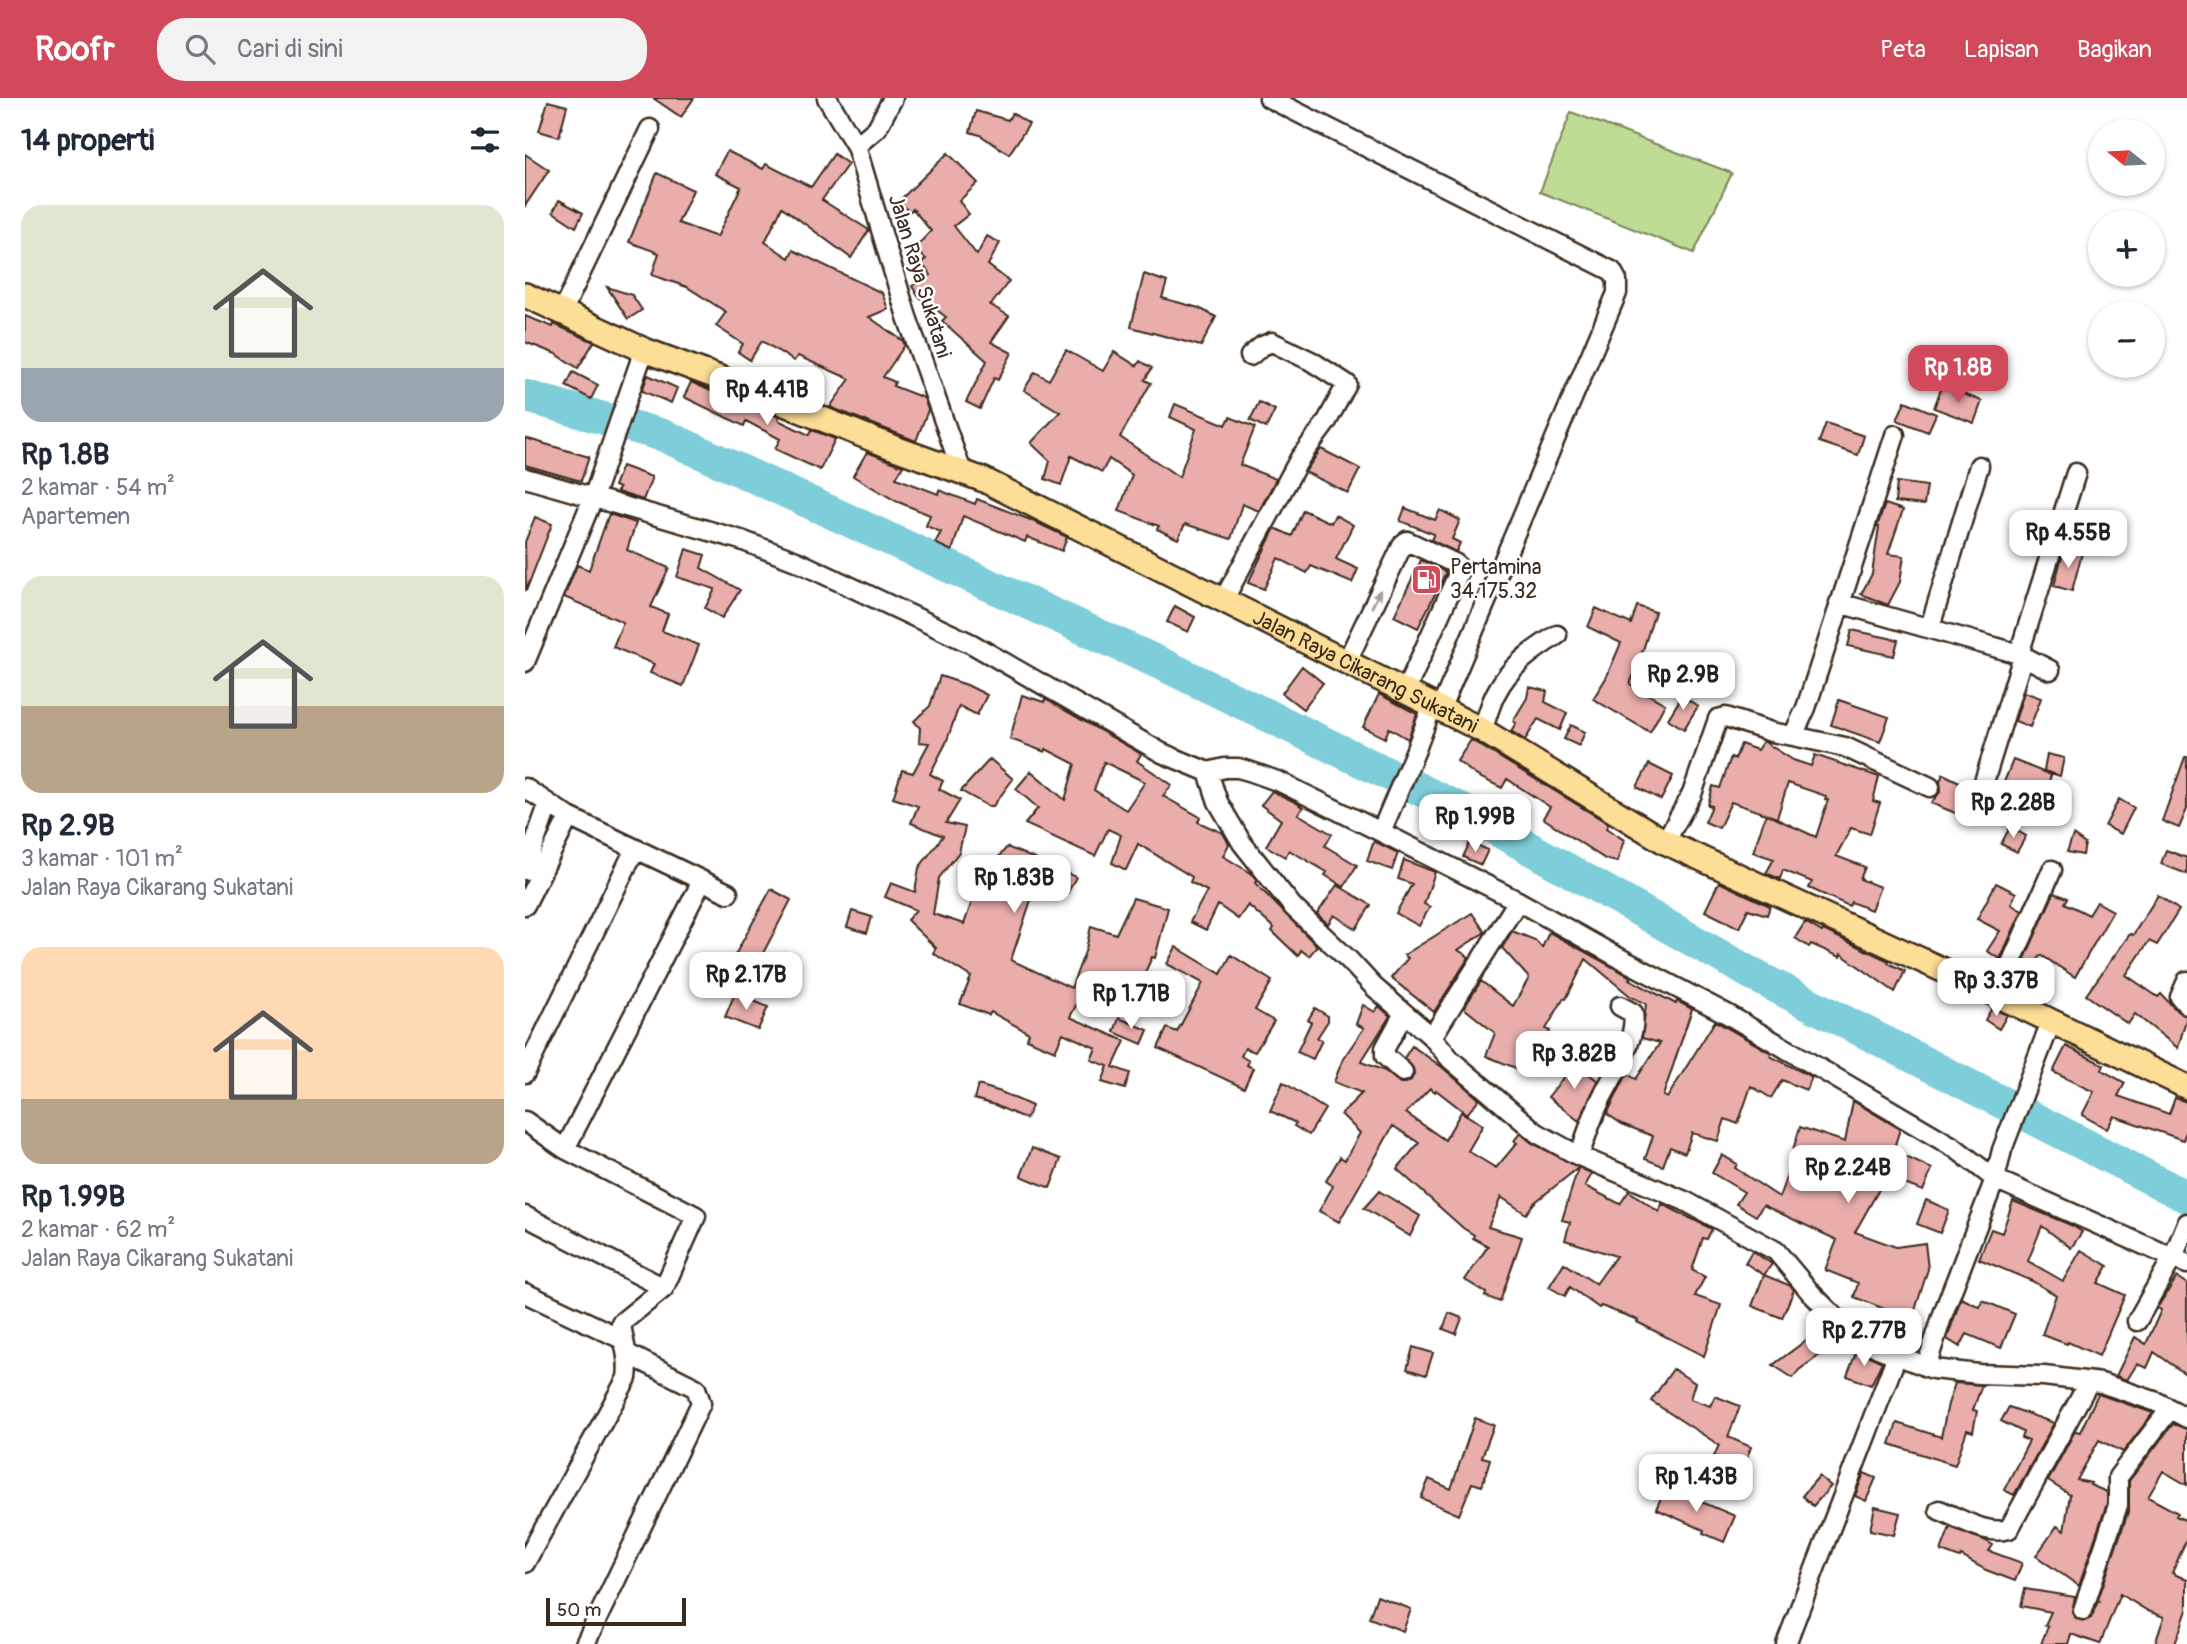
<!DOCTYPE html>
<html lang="id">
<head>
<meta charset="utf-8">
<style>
  :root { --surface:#fff; --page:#f2f2f3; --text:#1f2937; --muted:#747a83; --accent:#d1495b }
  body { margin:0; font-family:Pangolin,sans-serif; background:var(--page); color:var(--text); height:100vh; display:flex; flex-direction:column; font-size:26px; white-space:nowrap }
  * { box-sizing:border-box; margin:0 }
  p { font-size:23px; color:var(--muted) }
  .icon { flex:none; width:38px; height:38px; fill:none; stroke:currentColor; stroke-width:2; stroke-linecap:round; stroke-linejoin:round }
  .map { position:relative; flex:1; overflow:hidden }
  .sheet { display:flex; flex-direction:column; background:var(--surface); width:525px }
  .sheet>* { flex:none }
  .needle { width:46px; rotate:288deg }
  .controls { position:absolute; left:1563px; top:21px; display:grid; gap:14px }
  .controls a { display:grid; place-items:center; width:77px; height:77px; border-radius:50%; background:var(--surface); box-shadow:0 2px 5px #0004; font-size:35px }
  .scale { position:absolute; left:21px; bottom:18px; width:140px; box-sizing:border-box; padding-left:7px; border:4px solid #3b2a1e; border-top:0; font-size:19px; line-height:24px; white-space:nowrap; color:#3b2a1e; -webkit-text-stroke:5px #fff; paint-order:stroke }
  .price { position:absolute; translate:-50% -60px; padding:0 16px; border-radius:14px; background:#fff; color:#222; font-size:23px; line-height:46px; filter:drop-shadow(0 2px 4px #0008) }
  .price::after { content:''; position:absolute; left:50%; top:42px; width:21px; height:16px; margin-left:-10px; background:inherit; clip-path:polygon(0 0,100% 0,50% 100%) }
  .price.current { background:var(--accent); color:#fff }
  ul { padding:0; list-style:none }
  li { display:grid; align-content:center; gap:14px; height:371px; padding:0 21px }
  li span { display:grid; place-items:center; height:217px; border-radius:21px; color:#555 }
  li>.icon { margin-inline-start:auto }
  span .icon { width:126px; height:126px; fill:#fffc; stroke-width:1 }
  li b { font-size:30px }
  h2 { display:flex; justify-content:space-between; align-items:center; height:84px; padding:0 21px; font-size:30px }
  header { display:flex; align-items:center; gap:42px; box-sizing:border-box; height:98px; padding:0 35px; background:var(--accent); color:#fff }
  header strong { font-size:33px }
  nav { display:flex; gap:38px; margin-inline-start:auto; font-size:24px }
  .search { width:490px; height:63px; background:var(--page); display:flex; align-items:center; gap:18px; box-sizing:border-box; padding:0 24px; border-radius:28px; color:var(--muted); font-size:26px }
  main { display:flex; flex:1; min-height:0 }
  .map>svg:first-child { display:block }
  .green { fill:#bedc94; stroke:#7c8359; stroke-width:2 }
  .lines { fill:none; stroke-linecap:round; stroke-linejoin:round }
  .river { stroke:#7eceda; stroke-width:33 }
  .building { fill:#e9aeac; stroke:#3b2a1e; stroke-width:2; fill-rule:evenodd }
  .minor-casing { stroke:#3b2a1e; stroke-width:23 }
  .major-casing { stroke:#3b2a1e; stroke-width:28 }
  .minor { stroke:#fff; stroke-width:18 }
  .major { stroke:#fdde96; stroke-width:23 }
  .oneway { fill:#a79f9a }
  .labels { text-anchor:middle; stroke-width:5; stroke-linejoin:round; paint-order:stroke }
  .street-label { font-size:21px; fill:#3b2a1e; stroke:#fff }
  .poi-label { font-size:21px; fill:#3b2a1e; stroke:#fff; text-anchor:start }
</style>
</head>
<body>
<header>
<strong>Roofr</strong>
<div class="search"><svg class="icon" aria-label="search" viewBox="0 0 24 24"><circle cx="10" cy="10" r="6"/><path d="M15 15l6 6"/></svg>Cari di sini</div>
<nav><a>Peta</a><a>Lapisan</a><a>Bagikan</a></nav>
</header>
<main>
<section class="sheet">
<h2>14 properti<svg class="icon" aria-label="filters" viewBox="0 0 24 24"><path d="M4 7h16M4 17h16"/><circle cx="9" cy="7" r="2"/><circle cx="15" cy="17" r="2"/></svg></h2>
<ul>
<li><span style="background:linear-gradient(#dfe7d0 75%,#9aa5b1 0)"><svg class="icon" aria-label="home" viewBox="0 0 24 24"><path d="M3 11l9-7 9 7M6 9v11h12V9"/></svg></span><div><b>Rp 1.8B</b><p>2 kamar · 54 m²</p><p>Apartemen</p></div></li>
<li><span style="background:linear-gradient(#dfe7d0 60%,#b9a48a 0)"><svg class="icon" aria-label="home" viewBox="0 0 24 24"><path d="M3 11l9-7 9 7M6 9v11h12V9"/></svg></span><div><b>Rp 2.9B</b><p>3 kamar · 101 m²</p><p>Jalan Raya Cikarang Sukatani</p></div></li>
<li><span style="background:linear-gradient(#ffd9b3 70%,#b9a48a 0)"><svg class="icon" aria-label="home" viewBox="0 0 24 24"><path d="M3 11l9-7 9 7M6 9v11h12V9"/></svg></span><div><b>Rp 1.99B</b><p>2 kamar · 62 m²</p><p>Jalan Raya Cikarang Sukatani</p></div></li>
</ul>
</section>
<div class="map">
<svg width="1662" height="1546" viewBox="0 0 1662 1546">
  <rect width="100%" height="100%" fill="#fff"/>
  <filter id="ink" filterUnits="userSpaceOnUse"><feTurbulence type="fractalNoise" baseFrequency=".0143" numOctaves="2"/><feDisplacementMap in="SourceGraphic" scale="14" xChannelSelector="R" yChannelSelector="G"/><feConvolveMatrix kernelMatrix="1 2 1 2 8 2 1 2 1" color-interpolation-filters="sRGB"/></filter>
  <g filter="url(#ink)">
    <path class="green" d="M1046,14L1207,75L1169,155L1015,94Z"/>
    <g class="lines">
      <path class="river" d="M0,298L140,338L643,569L937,712L1236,881L1662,1099"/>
    </g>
    <path class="building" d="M128,0H169L156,19Z
      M23,3L42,8L34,39L14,33Z
      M451,13L483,22L487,15L504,26L484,56L455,37L445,34Z
      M202,53L238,71L241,66L286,89L309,56L323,66L297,102L344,132L326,160L257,109L240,144L264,160L268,152L357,195L363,211L344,219L378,243L380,247L358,279L370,284L368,288L399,300L403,312L391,343L305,309L325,281L273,258L269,263L237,243L225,262L213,254L218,246L191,228L201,214L162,189L127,177L134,155L104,144L132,75L168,92L153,125L192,139L216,89L190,76Z
      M423,55L453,85L434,103L444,116L429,128L452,157L462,138L475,145L463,167L484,183L466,207L464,206L484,218L466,244L487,255L473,282L469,280L455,311L441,304L462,263L417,223L421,219L393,198L387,188L406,177L396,165L401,161L389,151L406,133L388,111L384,114L374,103Z
      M0,56L24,72L0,108Z
      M34,102L58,115L51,129L28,114Z
      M619,176L642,184L637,200L674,210L691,219L676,248L606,229Z
      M82,189L107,197L117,212L103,221Z
      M0,218L28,229L29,226L69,244L53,270L31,256L0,244Z
      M541,252L578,273L589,254L612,268L615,263L627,270L620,282L626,285L595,339L654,379L671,331L645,319L650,306L701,327L705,319L730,329L715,367L751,381L734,413L717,406L706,441L660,426L653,441L632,431L634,428L594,413L607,377L584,361L577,374L546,358L536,387L520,381L525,363L506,345L535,314L499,292L510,274L524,282Z
      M48,274L73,287L66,301L41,288Z
      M123,277L152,290L146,305L117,293Z
      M166,284L212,305L213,303L254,319L253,322L284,337L287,332L310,341L295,372L250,351L255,341L221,323L219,328L159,299Z
      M1417,288L1457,303L1449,325L1409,310Z
      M1380,303L1411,316L1403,334L1372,322Z
      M734,304L750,312L741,330L725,322Z
      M1301,325L1339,338L1333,357L1294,344Z
      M0,340L64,359L56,383L0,367Z
      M796,351L835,371L823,395L780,374Z
      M342,354L378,368L371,380L413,396L414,392L450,406L452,401L508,423L542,439L537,453L502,439L500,444L438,418L427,453L410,445L416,434L401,428L405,417L371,403L328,378Z
      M97,368L127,379L118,402L92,394L94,390L89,388Z
      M1372,384L1402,388L1399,407L1370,404Z
      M1360,406L1378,412L1363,456L1379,458L1375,484L1363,507L1336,496L1347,476L1354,429H1352Z
      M880,410L910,422L915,412L935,422L927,441L935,445L931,454L906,442L909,436L875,423Z
      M778,412L806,425L810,417L828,427L811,461L833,471L827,485L786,468L782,475L753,460L739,491L723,485L750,430L767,438Z
      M84,416L111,425L102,452L144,470L126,509L143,516L137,533L174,547L158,588L125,575L129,566L88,549L98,524L39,499L52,467L64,472Z
      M10,419L27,426L1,493L0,444Z
      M161,451L180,457L176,470L215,492L197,520L180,510L190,491L152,479Z
      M1539,451L1557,455L1547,493L1529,488Z
      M896,462L921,474L893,530L869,518Z
      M650,508L670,519L663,534L642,524Z
      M1112,508L1130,514L1117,555H1118L1105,586L1140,606L1125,634L1068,601L1081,580L1096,545L1063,529L1071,510L1106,526Z
      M1327,532L1373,542L1369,558L1323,548Z
      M777,568L798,585L778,611L757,595Z
      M415,578L442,587L462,597L452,617L434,608L421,645L405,676L418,683L414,691L435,702L421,725L440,729L434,754L414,780L408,816L439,826L450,795L445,794L482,749L551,779L541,798L511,787L486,862L546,890L561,851L566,828L591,836L608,800L643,810L630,860L627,859L604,910L560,890L545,919L600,943L588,969L605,975L600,991L577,984L583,968L566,962L571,950L538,935L530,953L502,941L504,935L466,914L464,917L435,906L446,879L408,855L411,850L382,822L391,812L360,799L366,785L390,794L394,770L418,738L386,725L393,708L368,700L377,672L388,675L404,645L394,644L395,630L389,623L405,608Z
      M1004,589L1022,593L1020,604L1042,615L1035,632L1013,621L1000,642L986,633L991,625L988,623L1002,600Z
      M1499,594L1516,600L1505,629L1490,623Z
      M854,596L892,616L883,641L864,630L860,640L838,629Z
      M497,597L519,604L520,601L616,656L612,663L647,687L638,698L675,719L673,724L698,735L704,746L698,758L726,775L732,782L730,785L792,848L784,858L776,852L773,858L747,833L749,830L723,807L713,821L693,807L681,832L665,824L682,793L665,784L667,779L613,746L601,772L587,765L596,737L583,731L570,758L500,726L513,710L491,691L506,673L540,702L550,666L521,651L520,654L485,641ZM579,664L620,684L601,712L569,692Z
      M1157,598L1173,608L1159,631L1143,621Z
      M1314,602L1364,619L1355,644L1306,627Z
      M1046,627L1060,634L1054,648L1039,641Z
      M946,642L1084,726L1081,730L1099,742L1092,764L1080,761L1018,720L1025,709L982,681L977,690L952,678L932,663Z
      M1238,643L1268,662L1286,668L1290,657L1354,679L1348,703L1355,705L1345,736L1326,730L1311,758L1340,769L1335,781L1355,789L1346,812L1326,804L1324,808L1284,790L1287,784L1258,772L1255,781L1241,775L1249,761L1228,754L1241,716L1291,739L1303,702L1300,701L1301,698L1263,685L1252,720L1206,704L1194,730L1180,724L1187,708L1183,707L1188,688L1195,690L1206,659L1210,661L1216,646L1232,652Z
      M1522,656L1539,660L1535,678L1519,673Z
      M1660,659H1662V711L1654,730L1637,723Z
      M465,661L488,681L468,708H463L436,693Z
      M1488,662L1526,677L1520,697L1479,684Z
      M1124,666L1148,678L1136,702L1112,689Z
      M1418,676L1447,690L1435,717L1406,705L1416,693L1415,683Z
      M1471,690L1486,697L1479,714L1463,708Z
      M747,693L772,705L778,710L773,716L807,736L800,748L832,767L819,789L800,777L802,774L764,752L760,759L741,748L756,722L736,707Z
      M1594,701L1609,710L1596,736L1580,728Z
      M1485,729L1501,738L1492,754L1476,746Z
      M1548,737L1560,746L1558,757L1542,754Z
      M849,743L873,755L867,772L842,763Z
      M945,744L963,752L956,767L938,759Z
      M1641,752L1662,760V776L1636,766Z
      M879,762L910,774L899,806L905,809L894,828L871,815L887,786L873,781Z
      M1194,784L1245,808L1242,817L1223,811L1214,830L1180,813Z
      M1471,785L1491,795L1486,806L1497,813L1475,861L1462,853L1475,833L1452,821Z
      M812,787L846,807L831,831L809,817L803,826L792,816Z
      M246,791L266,802L225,880L204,868Z
      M1529,795L1543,800L1540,805L1564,817L1572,804L1588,813L1550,879L1516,857L1501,879L1494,874Z
      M1633,797L1654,812L1632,847L1624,843L1601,877L1633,899L1636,896L1653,914L1662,918L1653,950L1610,916L1603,926L1561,897L1605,836L1608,837Z
      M327,813L347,819L342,835L322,829Z
      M947,815L960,834L933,852L944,859L909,914L866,880L883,860L879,857Z
      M1280,824L1297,834L1298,832L1364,863L1363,865L1380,873L1370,894L1316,856L1315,859L1286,846L1284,849L1270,840Z
      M987,833L1010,842L1017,850L1024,834L1106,879L1104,881L1151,906L1152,903L1167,911L1138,998L1142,1000L1190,923L1246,955L1245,958L1287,979L1281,992L1257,982L1246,1000L1226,988L1213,1026L1200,1021L1193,1043L1167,1035L1160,1055L1145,1049L1138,1068L1120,1061L1128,1038L1097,1026L1082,1016L1102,976L1111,981L1135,945L1117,940L1121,906L1105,898L1061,861L1041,901L1039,900L1021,931L1025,933L1003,975L961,958L970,935L939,910L956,883L988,908L1004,880L977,850Z
      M651,849L696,876L706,857L747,883L730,912L749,923L730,954L720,950L716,958L724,963L722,967L728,970L719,990L633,950L642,930L652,934L678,885L642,866Z
      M210,895L243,909L233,932L200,919Z
      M838,907L850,914L854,908L865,918L836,964L860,973L875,985H881L886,982L889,976L888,970L879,960L887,948L917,969L954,1001L942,1016L911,992L910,994L905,990L881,1015L920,1042L936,1014L958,1027L943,1053L971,1070L992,1045L989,1043L995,1035L1007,1045L1067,1076L1060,1088L1095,1106L1104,1093L1134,1114L1137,1106L1187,1131L1182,1141L1178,1140L1167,1172L1180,1179L1170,1198L1196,1207L1179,1258L1112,1224L1113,1222L1076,1208L1074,1210L1045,1189L1040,1198L1024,1189L1039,1165L1071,1186L1091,1158L1040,1142L1045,1124L1037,1122L1053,1070L1009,1105L1001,1116L976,1099L963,1129L997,1139L975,1204L960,1198L961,1195L940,1182L963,1148L948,1140L949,1137L938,1130L872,1071L894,1045L868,1028L814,1124L794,1113L808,1088L801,1083L815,1059L820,1062L835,1035L816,1016L837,995L809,984L818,961L839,930L831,926Z
      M790,910L803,918V923L792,940L797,942L788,961L772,954L786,924L783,922Z
      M1467,910L1482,917L1474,931L1460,922Z
      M594,920L623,932L617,946L589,934Z
      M1541,948L1579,967L1577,972L1600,985L1593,998L1644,1016L1650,1000L1662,1004V1031L1658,1042L1589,1018L1582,1031L1557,1017L1569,994L1528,974Z
      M1050,965L1073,983L1054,1023L1023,999Z
      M758,984L800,1011L784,1037L769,1028L771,1025L745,1013Z
      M453,987L476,994L507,1008L501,1021L470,1007L449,1001Z
      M1328,1003L1375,1031L1368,1053L1407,1071L1398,1093L1361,1079L1330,1134L1371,1149L1400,1145L1403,1171L1387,1222L1329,1199L1333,1185L1300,1172L1312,1142L1238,1107L1231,1118L1211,1106L1219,1094L1187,1075L1197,1057L1212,1066L1210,1070L1254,1099L1271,1053L1268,1052L1275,1029L1320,1044Z
      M507,1050L536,1061L525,1090L496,1078Z
      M854,1093L895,1118L885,1138L839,1110Z
      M1401,1102L1424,1112L1415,1135L1392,1126Z
      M1488,1103L1548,1128L1557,1134L1546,1150L1517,1128L1503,1163L1538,1183L1556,1152L1583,1168L1573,1185L1600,1197L1574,1258L1543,1244L1542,1246L1517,1237L1531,1197L1507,1183L1454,1161L1466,1131L1477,1135Z
      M1227,1153L1247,1166L1239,1177L1220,1165Z
      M1239,1177L1266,1188L1269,1192L1257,1220L1227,1208Z
      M1652,1179L1662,1186V1277L1629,1254L1622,1270L1612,1266L1602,1282L1591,1278L1610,1239L1621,1246L1636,1212L1632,1210Z
      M1436,1200L1455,1209L1457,1202L1490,1216L1476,1250L1442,1236L1435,1249L1422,1241Z
      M924,1215L937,1220L931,1236L918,1231Z
      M1283,1241L1295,1257L1274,1272L1268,1280L1248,1267Z
      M888,1249L908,1255L901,1277L882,1271Z
      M1332,1252L1357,1264L1346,1287L1322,1278Z
      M1148,1271L1170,1285L1165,1301L1185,1308L1190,1298L1215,1308L1203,1339L1226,1349L1218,1370L1189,1358L1194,1347L1126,1303Z
      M1430,1285L1457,1287L1448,1312L1452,1313L1448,1334L1442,1332L1430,1367L1365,1346L1372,1325L1416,1339L1423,1306Z
      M1573,1296L1628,1315L1598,1354L1574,1342L1552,1382L1566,1385L1565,1387L1582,1394V1405L1554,1488L1511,1458L1532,1428L1539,1433L1545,1397L1523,1383L1550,1333L1555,1334Z
      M1484,1309L1529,1325L1489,1397L1479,1392L1504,1343L1496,1340L1498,1334L1476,1323Z
      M950,1320L969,1327L957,1359L965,1361L957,1388L947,1385L934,1417L896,1400L904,1381L926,1391Z
      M1648,1326L1662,1331V1387L1638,1373L1623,1399L1653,1415L1651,1418L1662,1423V1440L1647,1475L1662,1482V1512L1650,1546H1630L1639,1519L1623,1513L1595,1496L1575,1546L1546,1536L1543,1546H1516L1523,1528L1520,1527L1526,1514L1496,1508L1500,1491L1550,1499L1547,1514L1549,1519L1560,1523L1566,1520L1573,1503L1576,1504L1573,1502L1604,1411V1383Z
      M1339,1375L1351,1380L1341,1403L1330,1398Z
      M1294,1378L1306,1388L1288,1408L1277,1398Z
      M1141,1389L1210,1418L1199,1444L1178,1435L1179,1432L1131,1411Z
      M1350,1409L1375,1415L1369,1437L1345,1432Z
      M1425,1429L1459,1442L1468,1447L1464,1453L1497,1465L1490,1483L1461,1472L1436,1458L1435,1460L1416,1453Z
      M852,1498L886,1511L878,1533L844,1520Z"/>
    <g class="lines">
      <defs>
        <path id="minor" d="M302,0L331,48L382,219L437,374
          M744,0L1087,173L1092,182V195L916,610
          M331,48L352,30L368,0
          M37,214L125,31
          M0,380L216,442L271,463L447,546L637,655L683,674L693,704L717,745L768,809L824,862L849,889L907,939L926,962L1012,1035L1054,1058L1160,1103L1251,1153L1286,1195L1327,1236L1353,1250L1408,1271L1454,1276L1519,1278L1576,1285L1632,1304L1662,1320
          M699,501L775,360L801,325L822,286L786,263L747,244L737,248L725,258
          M1314,505L1494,556L1525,572
          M1405,529L1454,368
          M1494,556L1551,375
          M822,563L878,446L882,443L931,466L934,474L881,592
          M0,564L68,400L119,252
          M957,632C962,620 965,606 971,595C984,569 1008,552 1032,537
          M1268,638L1320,649L1405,689
          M683,674L700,670H713L724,673L755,684L856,734L993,803L1087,856L1202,916L1430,1050L1470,1081L1662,1166
          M1458,687L1498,558
          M0,690L44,719L203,795
          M856,734L890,654L908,606
          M1140,744L1167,696L1193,621L1201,619L1246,634L1268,638L1281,610L1370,337
          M0,772L23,707
          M0,807L44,719
          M1662,883L1655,899L1662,907
          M1472,897L1527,772
          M907,939L993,803
          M878,974L860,958V950L879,915
          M0,975L110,751
          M0,1023L40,1051L171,1118L139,1190L96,1225C98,1244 105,1260 102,1280L0,1465
          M40,1051L177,783
          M1054,1058C1061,1039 1067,1019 1076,1001C1087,979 1113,940 1108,915L1095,908
          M0,1118L139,1190
          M0,1195L97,1241
          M1612,1223L1648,1159L1662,1125
          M1401,1269L1419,1213L1470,1081L1477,1052L1526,924
          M1414,1412C1434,1420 1463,1438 1484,1431L1564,1284
          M1558,1512L1593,1407V1379L1645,1311
          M60,1546L176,1305L171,1290L103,1256
          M1261,1546L1372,1257"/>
        <g id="major">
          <path id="s1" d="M0,197L119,252L200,282L367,349L459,382L957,632L1140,744L1472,897L1662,989"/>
        </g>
      </defs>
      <use href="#minor" class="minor-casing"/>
      <use href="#major" class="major-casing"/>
      <use href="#minor" class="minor"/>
      <use href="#major" class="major"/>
    </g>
    <defs><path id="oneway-solid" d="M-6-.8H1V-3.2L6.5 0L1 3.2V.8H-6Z" transform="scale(1.75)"/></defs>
    <use class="oneway" href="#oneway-solid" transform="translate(851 501) rotate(-64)"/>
  </g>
  <defs>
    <symbol id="fuel-square" viewBox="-11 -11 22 22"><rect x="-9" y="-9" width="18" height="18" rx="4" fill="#d1495b" stroke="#fff"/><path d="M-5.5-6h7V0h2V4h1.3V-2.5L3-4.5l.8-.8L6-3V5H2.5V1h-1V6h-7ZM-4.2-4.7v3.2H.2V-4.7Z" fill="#fff"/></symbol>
  </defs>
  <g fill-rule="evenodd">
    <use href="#fuel-square" x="884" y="464" width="35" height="35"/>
  </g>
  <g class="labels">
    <g class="street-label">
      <text transform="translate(395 178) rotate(73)" y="7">Jalan Raya Sukatani</text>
      <text dy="7" stroke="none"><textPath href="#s1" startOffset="922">Jalan Raya Cikarang Sukatani</textPath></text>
    </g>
    <g class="poi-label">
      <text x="925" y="476">Pertamina<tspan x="925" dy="24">34.175.32</tspan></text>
    </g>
  </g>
</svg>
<div class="controls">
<a><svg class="needle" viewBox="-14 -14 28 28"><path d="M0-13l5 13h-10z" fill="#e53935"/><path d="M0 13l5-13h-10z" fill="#747a83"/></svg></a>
<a>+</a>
<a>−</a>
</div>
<div class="scale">50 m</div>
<b class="price current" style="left:1433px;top:307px">Rp 1.8B</b>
<b class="price" style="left:242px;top:329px">Rp 4.41B</b>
<b class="price" style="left:1543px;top:472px">Rp 4.55B</b>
<b class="price" style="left:1158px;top:614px">Rp 2.9B</b>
<b class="price" style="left:1488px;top:742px">Rp 2.28B</b>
<b class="price" style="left:950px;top:756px">Rp 1.99B</b>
<b class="price" style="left:489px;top:817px">Rp 1.83B</b>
<b class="price" style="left:221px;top:914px">Rp 2.17B</b>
<b class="price" style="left:1471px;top:920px">Rp 3.37B</b>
<b class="price" style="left:606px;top:933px">Rp 1.71B</b>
<b class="price" style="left:1049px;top:993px">Rp 3.82B</b>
<b class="price" style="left:1323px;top:1107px">Rp 2.24B</b>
<b class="price" style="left:1339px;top:1270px">Rp 2.77B</b>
<b class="price" style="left:1171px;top:1416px">Rp 1.43B</b>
</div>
</main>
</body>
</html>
